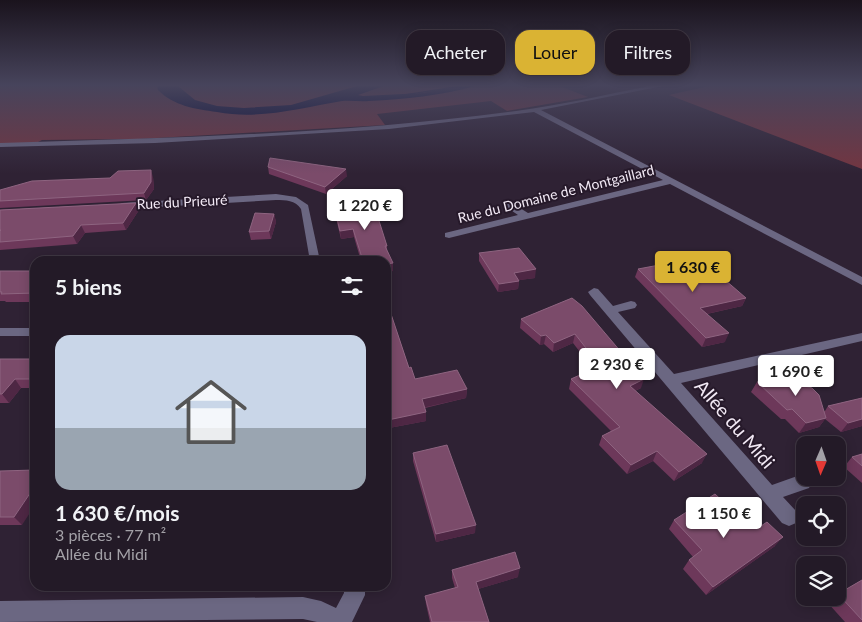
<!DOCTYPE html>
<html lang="fr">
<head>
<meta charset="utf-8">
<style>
  :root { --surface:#231a27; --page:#2b232f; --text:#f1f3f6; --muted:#a3a1a7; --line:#403844; --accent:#dab333 }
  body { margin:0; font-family:Lato,sans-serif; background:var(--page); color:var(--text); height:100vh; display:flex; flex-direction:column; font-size:19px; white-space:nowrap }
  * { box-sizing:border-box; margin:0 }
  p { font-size:16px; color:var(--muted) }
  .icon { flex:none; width:28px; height:28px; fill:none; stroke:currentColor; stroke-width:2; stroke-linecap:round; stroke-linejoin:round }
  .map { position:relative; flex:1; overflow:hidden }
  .details { position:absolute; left:30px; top:256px; width:361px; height:335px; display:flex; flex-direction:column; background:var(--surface); border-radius:15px; box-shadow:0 2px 12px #0003,0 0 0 1px var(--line) }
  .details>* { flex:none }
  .guide { position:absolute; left:406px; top:30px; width:380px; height:45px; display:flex; gap:10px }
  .needle { width:32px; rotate:182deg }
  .controls { position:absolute; left:796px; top:436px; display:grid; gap:10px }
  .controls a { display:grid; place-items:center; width:50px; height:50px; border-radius:10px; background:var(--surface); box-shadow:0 2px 12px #0003,0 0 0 1px var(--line); font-size:25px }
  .price { position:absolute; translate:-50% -42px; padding:0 11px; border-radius:5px; background:#fff; color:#222; font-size:16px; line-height:32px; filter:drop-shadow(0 1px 2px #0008) }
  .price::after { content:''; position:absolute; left:50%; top:30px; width:15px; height:11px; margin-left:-8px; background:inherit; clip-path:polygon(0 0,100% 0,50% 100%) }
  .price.current { background:var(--accent); color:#111 }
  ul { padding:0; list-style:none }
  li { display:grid; align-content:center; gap:10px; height:265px; padding:0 25px }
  li span { display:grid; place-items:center; height:155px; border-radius:15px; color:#555 }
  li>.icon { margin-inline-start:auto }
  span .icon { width:90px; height:90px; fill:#fffc; stroke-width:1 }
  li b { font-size:21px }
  h2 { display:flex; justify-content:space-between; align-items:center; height:60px; padding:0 25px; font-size:21px }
  .tag { padding:0 18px; border-radius:15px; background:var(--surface); box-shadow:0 2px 12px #0003,0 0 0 1px var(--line); font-size:18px; line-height:45px }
  .tag.current { background:var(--accent); color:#111 }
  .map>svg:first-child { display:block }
  .green { fill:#743540 }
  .water { fill:#000534 }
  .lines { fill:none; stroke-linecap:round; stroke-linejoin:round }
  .stream { fill:#000534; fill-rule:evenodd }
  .street { fill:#6b6782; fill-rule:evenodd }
  .wall { fill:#6d385a }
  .shaded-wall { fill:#4e2744 }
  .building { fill:#7b4b6a; stroke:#8e6480 }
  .labels { text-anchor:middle; stroke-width:4; stroke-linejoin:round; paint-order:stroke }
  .far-street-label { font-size:14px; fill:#f2e9f5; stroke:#26192a }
  .near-street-label { font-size:19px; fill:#f2e9f5; stroke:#26192a }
</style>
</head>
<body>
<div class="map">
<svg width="862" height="622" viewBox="0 0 862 622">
  <rect width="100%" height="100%" fill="#2f2234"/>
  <path class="green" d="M0,86H559L588,97L507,111L491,101L377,114L385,125L139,139L42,140L32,145H0Z
    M709,86H862V169L669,95Z"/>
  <path class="water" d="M157,86H178L195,100L217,106L244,108L291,105L357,86H384L358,95L363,96L423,93L456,86H475C440,96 406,99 369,101C360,102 351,100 342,101C300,108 260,120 217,112C195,109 174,106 158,90Z"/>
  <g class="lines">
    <path class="stream" d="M457,86H468L408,95L406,94Z"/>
    <path class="street" d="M649,86H663L541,110L862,277V285L670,184L449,238L445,237V233L518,215L506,207V203H512L528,213L663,180L534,112L389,129L155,143L0,147V143C172,138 345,134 516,111C561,105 605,95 649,86Z
      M276,194L296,197L308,205L320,261H310L301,209C295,200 286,200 276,200L122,209L117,206L122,203Z
      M594,288L598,289L613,306L631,301L635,302L637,305L635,308L618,312L674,374L862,333V341L681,383L772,485L803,474L805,478H810L812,482L809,488L783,497L796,511L798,517L796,523L789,526L782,523L590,295L588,292Z
      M0,328H35V336H0Z
      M344,586H365V595L352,622H317L303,619L0,622V601L303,597L321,601L336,608L344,593Z"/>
  </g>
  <path class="wall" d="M268,167L347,176L326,194L269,174Z
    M153,177L154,189L146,200L0,208V190Z
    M136,203L139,210L126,230L85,233L77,244L0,250V210Z
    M334,206L387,246V251L393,271L386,272V261H361L354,237L341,239L335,214Z
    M274,214L276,222L271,239L251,240L249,232Z
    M479,253L535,278L519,280L518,289L498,292L479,261Z
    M674,267L693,270L746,298L742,306L707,314L725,342L702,347L635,277L638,269Z
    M0,271H35V302H6L5,301H0Z
    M572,298L641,388L635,391L702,463L674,481L653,461L627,474L599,445L602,436L611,431L569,389L571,379L593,369L573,343L553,352L544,344L540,345L520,328L521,319Z
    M386,299L409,368L415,379L467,389L466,398L425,408L426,421L389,428L386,418Z
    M35,355V388H21L9,403H0V359H31Z
    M757,382L825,411L828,406L862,398V426L841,432L825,419L819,427L799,433L785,419H781L751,392Z
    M413,453L475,533L436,542L413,461Z
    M862,454V483L844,467L852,457Z
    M0,471L22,525H0Z
    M674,520L746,523L775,546L706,595L683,569L689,560L693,557L669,529Z
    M452,570L518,577L478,589L489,622H430L426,604L425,596L455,588L452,578Z
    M862,580V622H845L827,602L833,598H838V594Z"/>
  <path class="shaded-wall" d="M346,169L347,176L326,194L325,187Z
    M151,170L153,177L154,189L146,200L144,193Z
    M136,203L139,210L126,230L123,223Z
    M274,214L276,222L271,239L269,231Z
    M81,225L85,233L77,244L73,236Z
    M353,229L354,237L341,239L340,231Z
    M393,263V271L386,272V264Z
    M536,269L535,278L513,281L514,273Z
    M519,281L518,289L498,292L499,284Z
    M390,286L391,295H386V287Z
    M746,298L742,306L697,316L700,308Z
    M729,333L725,342L702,347L706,338Z
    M575,334L573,343L553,352L554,343Z
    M546,335L544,344L540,345L541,336Z
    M15,379L21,388L9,403L2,394Z
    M644,379L641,388L626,395L630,386Z
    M467,389L466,398L422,408V399Z
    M426,412V421L389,428L388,420Z
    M826,418L819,427L799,433L806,423Z
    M862,419V426L841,432L848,423Z
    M657,451L653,461L627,474L631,465Z
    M707,454L702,463L674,481L679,472Z
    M35,486V505L22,525L14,517Z
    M476,525L475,533L436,542V534Z
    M783,537L775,546L706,595L713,587Z
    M520,568L518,577L475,590L476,582Z"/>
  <path class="building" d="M270,158L346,169L325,187L268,167Z
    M151,170V182L144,193L0,201V190L32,181L110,178L118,171Z
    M136,203L123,223L81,225L73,236L0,242V231L1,230H0V210Z
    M374,205L387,246H385L393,263L386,264V261H363L353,229L340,231L334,206Z
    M255,213L274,214L269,231L249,232Z
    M519,248L536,269L514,273L519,281L499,284L479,253Z
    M670,263L674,267L687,265L693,270L710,267L746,298L700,308L729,333L706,338L638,269Z
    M0,271H35V293L1,294L2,292H0Z
    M386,274L390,286L386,287Z
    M572,298L582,306L644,379L630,386L707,454L679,472L657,451L631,465L602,436L620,427L571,379L600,366L575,334L554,343L546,335L541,336L521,319Z
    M386,299L409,368L411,367L415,379L457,370L467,389L422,399L426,412L388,420L386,411Z
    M35,355V379H15L2,394H0V359H31Z
    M792,374L805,386L812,388L819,395L826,418L806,423L792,409L787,410L757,382Z
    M862,398V419L848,423L828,406Z
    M447,445L476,525L436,534L413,453Z
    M862,454V466L852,457Z
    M35,470V486L14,517H0V471Z
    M715,494L746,523L749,520L758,528L767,522L783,537L713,587L689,560L702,550L674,520Z
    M515,552L520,568L476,582L489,622H432L425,596L458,587L452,570Z
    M862,580V620L838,594Z"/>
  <linearGradient id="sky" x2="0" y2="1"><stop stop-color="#1a131d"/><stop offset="0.49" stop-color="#47445c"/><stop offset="1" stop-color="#47445c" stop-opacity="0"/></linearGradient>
  <rect width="862" height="174" fill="url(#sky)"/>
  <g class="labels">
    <g class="far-street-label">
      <text transform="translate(556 194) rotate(-14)" y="5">Rue du Domaine de Montgaillard</text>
      <text transform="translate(182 202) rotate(-3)" y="5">Rue du Prieuré</text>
    </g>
    <g class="near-street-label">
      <text transform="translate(735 424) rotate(49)" y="7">Allée du Midi</text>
    </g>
  </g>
</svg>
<div class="controls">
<a><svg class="needle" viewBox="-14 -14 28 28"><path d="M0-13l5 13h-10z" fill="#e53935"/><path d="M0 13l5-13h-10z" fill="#a3a1a7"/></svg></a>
<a><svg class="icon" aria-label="locate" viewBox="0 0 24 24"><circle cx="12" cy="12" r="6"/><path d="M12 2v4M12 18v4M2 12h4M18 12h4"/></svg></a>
<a><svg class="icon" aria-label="layers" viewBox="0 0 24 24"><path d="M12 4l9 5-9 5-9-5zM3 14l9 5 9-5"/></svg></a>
</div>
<b class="price" style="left:365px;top:231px">1 220 €</b>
<b class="price current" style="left:693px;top:293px">1 630 €</b>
<b class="price" style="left:617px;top:390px">2 930 €</b>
<b class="price" style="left:796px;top:397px">1 690 €</b>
<b class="price" style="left:724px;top:539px">1 150 €</b>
<div class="guide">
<a class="tag">Acheter</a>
<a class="tag current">Louer</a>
<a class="tag">Filtres</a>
</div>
<section class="details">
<h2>5 biens<svg class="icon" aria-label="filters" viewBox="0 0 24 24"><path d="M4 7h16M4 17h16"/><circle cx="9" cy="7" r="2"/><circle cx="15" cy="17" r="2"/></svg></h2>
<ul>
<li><span style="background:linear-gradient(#c9d6e8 60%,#9aa5b1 0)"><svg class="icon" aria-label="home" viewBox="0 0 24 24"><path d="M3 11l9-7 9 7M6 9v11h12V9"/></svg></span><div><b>1 630 €/mois</b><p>3 pièces · 77 m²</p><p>Allée du Midi</p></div></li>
</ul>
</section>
</div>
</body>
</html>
